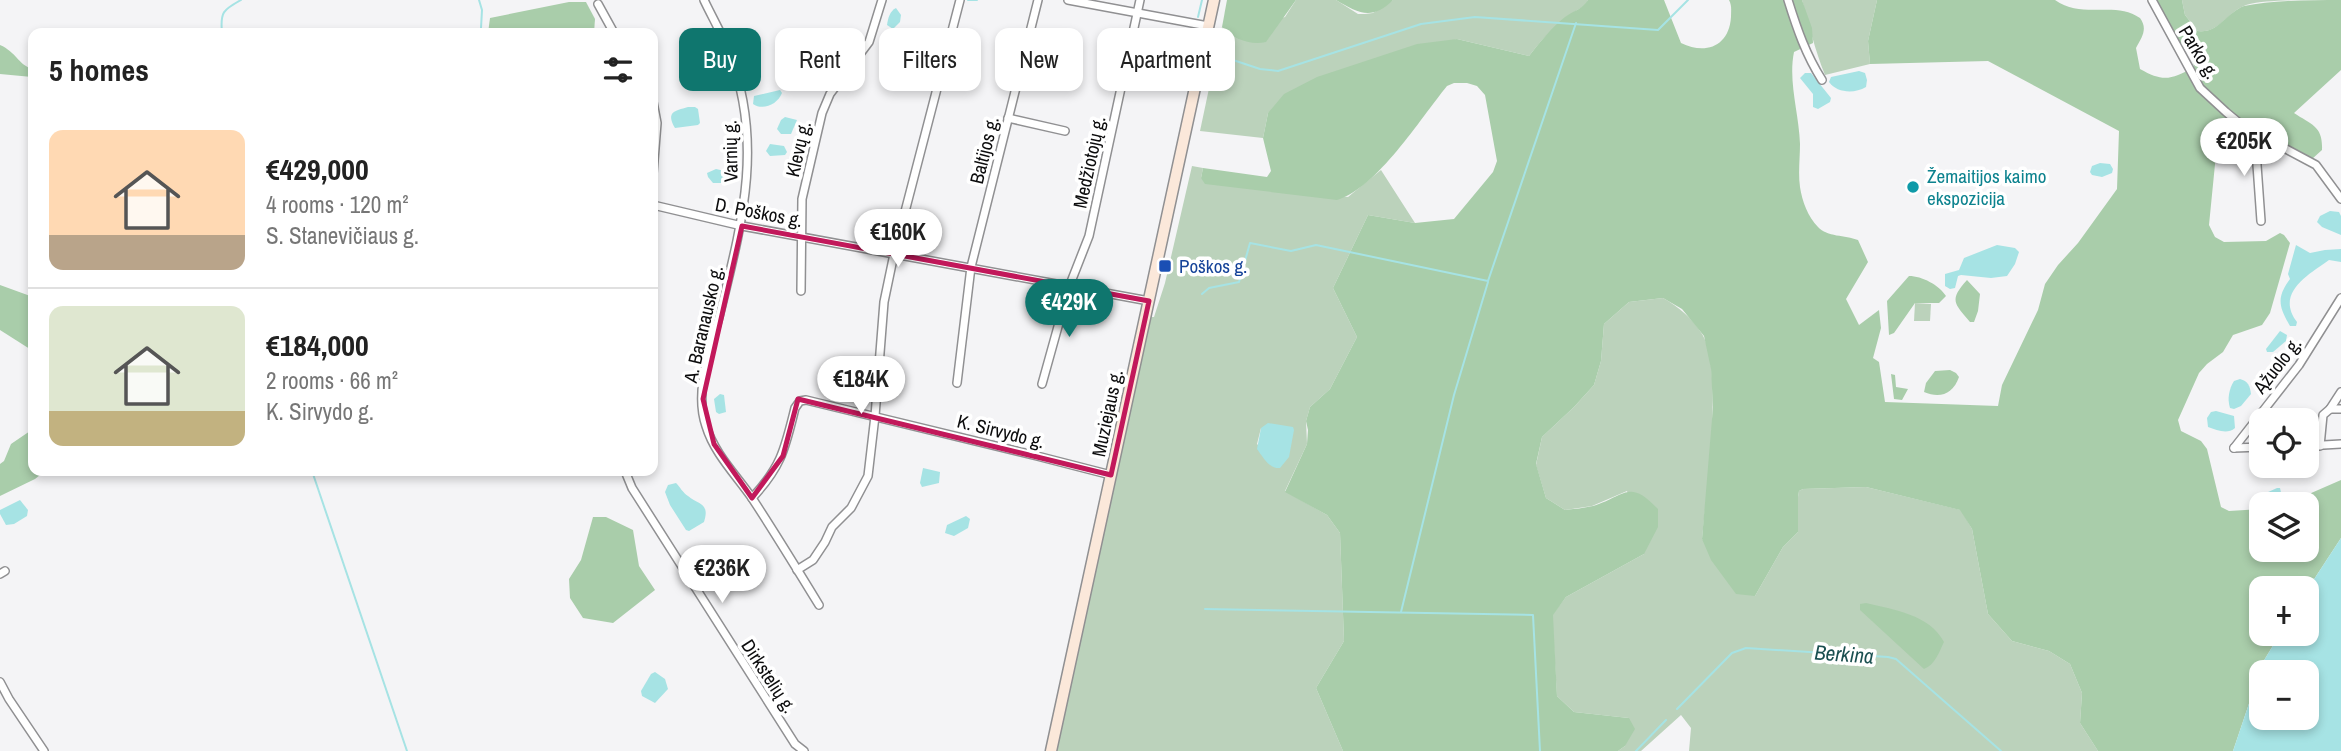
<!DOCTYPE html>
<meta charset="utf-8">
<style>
:root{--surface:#fff;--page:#f6f6f6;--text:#222;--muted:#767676;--line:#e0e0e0;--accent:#0f766e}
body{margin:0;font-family:"Archivo Narrow",sans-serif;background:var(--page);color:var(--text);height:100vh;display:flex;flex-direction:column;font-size:26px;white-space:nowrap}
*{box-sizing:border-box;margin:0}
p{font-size:23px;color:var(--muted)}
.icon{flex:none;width:38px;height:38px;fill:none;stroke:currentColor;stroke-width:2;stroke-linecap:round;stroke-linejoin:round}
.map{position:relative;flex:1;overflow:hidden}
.details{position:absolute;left:28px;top:28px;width:630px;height:448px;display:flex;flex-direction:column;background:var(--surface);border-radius:14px;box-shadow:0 4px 10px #0003}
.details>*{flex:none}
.hud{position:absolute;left:679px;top:28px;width:665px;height:63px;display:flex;gap:14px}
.fabs{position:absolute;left:2249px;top:408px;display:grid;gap:14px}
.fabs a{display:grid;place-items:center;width:70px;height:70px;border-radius:14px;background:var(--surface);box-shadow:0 4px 10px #0003;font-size:35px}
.price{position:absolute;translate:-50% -60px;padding:0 16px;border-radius:24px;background:#fff;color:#222;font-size:23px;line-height:46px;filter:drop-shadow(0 2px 4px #0008)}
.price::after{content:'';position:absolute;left:50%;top:42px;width:21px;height:16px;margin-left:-10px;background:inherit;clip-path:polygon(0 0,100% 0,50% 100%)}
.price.active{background:var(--accent);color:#fff}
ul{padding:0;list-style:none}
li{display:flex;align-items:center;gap:21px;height:175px;padding:0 21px}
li+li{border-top:2px solid var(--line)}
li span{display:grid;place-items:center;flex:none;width:196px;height:140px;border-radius:14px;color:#555}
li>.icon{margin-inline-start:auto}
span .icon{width:84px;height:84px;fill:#fffc;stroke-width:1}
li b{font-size:30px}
h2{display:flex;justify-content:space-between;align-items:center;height:84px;padding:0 21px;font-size:30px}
.tag{padding:0 24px;border-radius:14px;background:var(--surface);box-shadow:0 4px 10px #0003;font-size:24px;line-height:63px}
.tag.active{background:var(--accent);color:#fff}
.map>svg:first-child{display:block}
.green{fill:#bbd2bb;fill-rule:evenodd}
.forest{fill:#a9cdaa}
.water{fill:#a6e3e4;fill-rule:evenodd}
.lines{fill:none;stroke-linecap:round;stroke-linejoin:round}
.stream{stroke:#a6e3e4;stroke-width:2}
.street-casing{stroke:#909092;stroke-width:10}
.secondary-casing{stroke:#909092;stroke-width:13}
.street{stroke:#fff;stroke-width:7}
.secondary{stroke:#fbe8da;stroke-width:10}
.marked{fill:none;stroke:#c2185b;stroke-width:5;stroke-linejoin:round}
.culture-dot{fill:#0f9aa8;stroke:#fff;stroke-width:2.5}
.transit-dot{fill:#1a4fb4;stroke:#fff;stroke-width:2.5}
.labels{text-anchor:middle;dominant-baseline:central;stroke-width:7;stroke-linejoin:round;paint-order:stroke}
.street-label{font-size:19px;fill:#0c0c0d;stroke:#fff}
.culture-label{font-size:19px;fill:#0d838f;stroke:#fff;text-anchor:start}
.transit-label{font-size:19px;fill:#164399;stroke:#fff;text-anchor:start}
.water-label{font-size:21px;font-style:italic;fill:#1a4f50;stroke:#fff}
</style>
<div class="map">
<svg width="2341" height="751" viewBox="0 0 2341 751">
<rect width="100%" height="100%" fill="#f4f4f6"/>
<!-- green -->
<g class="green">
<path d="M 1296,0 L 1336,0 L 1358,14 L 1365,14 L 1373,13 L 1393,0 L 1588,0 L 1586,5 C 1562,18 1546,34 1529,56 L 1457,39 L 1268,113 L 1263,138 L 1200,131 L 1222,27 L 1228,34 L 1285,17 Z"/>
<path d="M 1802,0 L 1877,0 L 1868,41 L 1870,64 L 1825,75 C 1815,50 1809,25 1802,0 Z"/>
<path d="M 2182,0 L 2291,0 C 2276,1 2260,1 2246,5 C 2227,12 2219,34 2198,31 L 2185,15 Z"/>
<path d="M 1192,166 L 1203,168 L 1201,178 L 1348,197 L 1381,170 L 1415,223 L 1368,215 L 1333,288 L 1357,337 L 1330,389 L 1310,407 L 1306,421 L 1307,444 L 1285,491 L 1327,515 L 1340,533 L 1344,641 L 1316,688 L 1343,751 L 1055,751 L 1149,317 L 1154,317 L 1165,283 ZM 1261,428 L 1280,468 L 1257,444 Z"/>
<path d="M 1663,298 C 1679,307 1692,318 1702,334 C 1724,370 1706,494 1702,539 L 1755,596 L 1783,547 L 1798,532 L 1798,497 L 1799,491 L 1803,489 L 1866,487 L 1961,510 L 1972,529 L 1988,614 L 2012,641 L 2049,651 L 2070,664 L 2082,693 L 2080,723 L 2098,751 L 1689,751 L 1691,728 L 1681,715 L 1641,751 L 1618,751 L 1625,746 L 1629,718 L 1574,712 L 1557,696 L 1552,615 L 1566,597 L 1644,554 L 1627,491 L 1592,506 L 1565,510 L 1546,498 L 1536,465 L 1542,437 L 1574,407 L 1594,385 L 1601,361 L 1604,324 L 1629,302 Z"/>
<polygon points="1915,303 1931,304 1930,321 1914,321"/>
</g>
<!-- forest -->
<g class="forest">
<path d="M 1227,0 L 1296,0 L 1266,42 C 1250,46 1232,38 1222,27 Z"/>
<path d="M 1336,0 L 1393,0 C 1372,21 1358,13 1336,0 Z"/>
<path d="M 1588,0 L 1664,0 L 1681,43 C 1705,55 1729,47 1731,17 C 1731,10 1732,6 1729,0 L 1802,0 L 1812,28 L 1813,43 L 1794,52 C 1788,82 1799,113 1800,144 C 1800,158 1798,173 1800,187 C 1802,201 1808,217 1818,227 C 1827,237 1845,235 1858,240 L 1868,262 L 1846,299 L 1859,325 L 1879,310 L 1881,328 L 1873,358 L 1879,362 L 1885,402 L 1998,406 L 2002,385 L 2038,310 L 2045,284 L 2058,265 L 2078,243 L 2117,189 L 2119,131 L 1988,61 L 1870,64 L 1868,41 L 1877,0 L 2055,0 C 2084,20 2115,0 2140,18 C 2148,29 2142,37 2136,48 L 2140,69 C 2163,82 2171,80 2194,67 C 2190,41 2183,51 2174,35 C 2167,24 2161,12 2155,0 L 2182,0 L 2185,15 L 2198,31 C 2218,34 2226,13 2244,6 C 2272,0 2310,0 2341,0 L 2341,70 L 2294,113 C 2312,125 2323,126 2322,150 L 2312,159 L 2269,136 L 2229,130 L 2223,132 L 2217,144 L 2209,225 L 2215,237 L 2224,242 L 2266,241 L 2280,233 L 2284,235 L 2290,243 L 2270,313 L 2262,325 L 2233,335 L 2223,352 L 2207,364 L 2199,373 L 2178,420 L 2181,431 L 2201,441 L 2207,449 L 2221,507 L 2229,511 L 2261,509 L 2261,550 L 2306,550 L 2306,504 L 2286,504 L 2341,480 L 2341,538 L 2307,590 L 2306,588 L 2261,588 L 2261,634 L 2280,634 L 2263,662 L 2233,751 L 2098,751 L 2080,723 L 2082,693 L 2070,664 L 2049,651 L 2012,641 L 1988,614 L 1972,529 L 1960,510 L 1866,487 L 1803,489 L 1799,491 L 1798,497 L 1798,532 L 1783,547 L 1755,596 L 1736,594 L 1711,560 L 1702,539 L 1713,407 L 1711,369 L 1704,336 L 1682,309 L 1663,298 L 1629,302 L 1604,324 L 1601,361 L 1594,385 L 1574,407 L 1542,437 L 1536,464 L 1546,498 L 1565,510 C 1574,509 1584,508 1593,506 C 1625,496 1629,478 1658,509 L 1658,527 L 1644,554 L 1566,597 L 1553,615 L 1557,696 L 1574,712 L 1629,718 L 1635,729 L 1625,746 L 1618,751 L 1343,751 L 1316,688 L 1344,641 L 1340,533 L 1327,515 L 1285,492 L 1307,444 L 1308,430 L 1306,421 L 1310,407 L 1330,389 L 1357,337 L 1333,288 L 1368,215 L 1415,223 L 1454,219 L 1493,172 L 1497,161 L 1485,95 L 1477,86 L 1467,83 L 1454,83 L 1447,86 C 1420,119 1377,188 1337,200 L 1205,184 L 1201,178 L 1203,168 L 1267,177 L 1271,171 L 1263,138 L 1268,113 L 1284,94 L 1317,77 L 1417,44 L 1457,39 L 1529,56 C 1540,42 1551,28 1565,17 C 1573,11 1583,9 1588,0 Z"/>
<polygon points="569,2 586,2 595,19 594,33 488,33 490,18"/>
<path d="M 0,45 C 16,52 18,64 32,69 L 32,77 L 0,74 Z"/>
<path d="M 1909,276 C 1922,276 1939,285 1946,296 L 1939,303 L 1915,303 L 1894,333 L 1889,335 L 1887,301 Z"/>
<path d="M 1967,280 L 1980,294 L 1978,311 L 1974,322 L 1970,322 C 1954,303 1949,300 1967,280 Z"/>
<polygon points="0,285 33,297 33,351 0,330"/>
<path d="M 1950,370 L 1956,373 L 1959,377 C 1953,394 1940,399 1924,392 L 1926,383 L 1935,371 Z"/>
<polygon points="1891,374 1895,375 1896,387 1908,389 1902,400 1894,399"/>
<polygon points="33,429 33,471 45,471 35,479 0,496 0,464 4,461 11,444"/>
<polygon points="593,517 606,517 633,530 639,566 655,590 613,623 583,618 570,598 569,579 581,560"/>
<path d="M 1866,603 C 1894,610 1929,614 1944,642 C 1939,652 1935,665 1924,669 L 1860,610 L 1860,604 Z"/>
</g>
<!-- water -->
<g class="water">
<path d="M 896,8 L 901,15 L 900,22 L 893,29 L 887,25 C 888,18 890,11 896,8 Z"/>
<path d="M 836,57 L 844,58 C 839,71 827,90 812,84 L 813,81 Z"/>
<path d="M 1859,71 L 1865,73 L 1867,80 L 1866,87 C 1854,94 1837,93 1829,82 L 1831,77 Z"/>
<polygon points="1805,73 1811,73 1831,98 1830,102 1818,109 1813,107 1813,94 1800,78"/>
<path d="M 780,90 L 782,93 C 778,104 763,111 753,104 L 754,96 Z"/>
<path d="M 688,107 L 695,107 L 698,109 L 700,123 L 698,125 L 675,128 C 666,112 674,111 688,107 Z"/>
<polygon points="785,117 797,120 791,134 781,134 777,129 781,120"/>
<polygon points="770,144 784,146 787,152 785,155 770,156 766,151"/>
<polygon points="2100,163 2110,164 2113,169 2112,173 2102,177 2092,175 2090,172 2092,166"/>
<polygon points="716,169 729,172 730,178 727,183 713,183 708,177 707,173"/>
<polygon points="2330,211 2339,212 2341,216 2341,235 2322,227 2317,222 2320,216"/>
<polygon points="1997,245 2015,248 2019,252 2015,264 2007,276 1991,278 1961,275 1958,276 1955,288 1950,289 1945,286 1945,274 1959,270 1964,258"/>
<path d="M 2296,245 L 2310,253 L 2325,250 L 2341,249 L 2341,262 L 2329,260 C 2308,275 2275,293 2297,322 L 2296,326 L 2290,326 C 2279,307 2276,298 2290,279 L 2288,274 Z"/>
<polygon points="2280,331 2287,335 2286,341 2273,352 2267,352 2266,349"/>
<path d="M 2240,379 C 2248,381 2250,386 2251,394 L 2241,406 L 2234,409 L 2230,408 C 2227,399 2229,389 2234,381 Z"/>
<polygon points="720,394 724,395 726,412 719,414 716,412 714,399"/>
<path d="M 2216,411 L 2234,416 L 2235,428 C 2227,435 2217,430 2208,427 L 2207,418 L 2211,412 Z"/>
<path d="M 1268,423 L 1293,427 L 1294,430 L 1289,457 L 1280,468 C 1269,469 1263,457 1257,449 L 1261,428 Z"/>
<polygon points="923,468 940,472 939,483 922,487 920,483"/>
<path d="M 676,483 C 680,487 683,493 688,496 C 699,505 710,503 704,522 L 689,531 L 686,530 L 670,505 L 665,492 L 668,485 Z"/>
<polygon points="2277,488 2280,488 2282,497 2269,503 2265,501 2266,493"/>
<polygon points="20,500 28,510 27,516 14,524 6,525 0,514 0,510"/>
<polygon points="966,516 970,519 968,528 954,536 945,533 947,525"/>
<path d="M 2341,538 L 2341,751 L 2233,751 L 2263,662 L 2280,634 L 2306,634 L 2307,590 ZM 2261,672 L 2306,672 L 2306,718 L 2261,718 Z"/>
<polygon points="655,672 665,679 668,689 655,703 642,696 641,691 651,674"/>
</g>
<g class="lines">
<!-- stream -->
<g class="stream">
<polyline points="479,0 482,10 481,28"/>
<polyline points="968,0 977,0"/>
<polyline points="1198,17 1202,0"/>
<path d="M 222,33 C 220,12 223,10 241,0"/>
<polyline points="1221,56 1260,69 1278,71 1421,24 1475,17 1658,30 1688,0"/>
<polyline points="1202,294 1209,288 1239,282 1250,243 1291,251 1316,245 1488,281 1576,23"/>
<polyline points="312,471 407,751"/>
<polyline points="1205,609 1533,615 1540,751"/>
<polyline points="1401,612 1454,395 1488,282"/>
<polyline points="1677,709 1732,653 1746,648 1888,657 1896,659 2001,751"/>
<polyline points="1636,751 1666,720"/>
</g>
<defs>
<g id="street">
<path d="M 704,0 C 712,17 722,34 729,52 C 765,144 741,227 719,317 C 710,350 694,392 706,426 C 714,453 736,475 752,498 C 775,533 797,569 819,605"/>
<polyline points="1068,0 1208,26"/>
<path d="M 1788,0 C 1797,29 1806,55 1822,80"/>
<polyline points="2152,0 2200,88 2226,112 2261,141 2286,149 2316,165 2341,199"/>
<polyline points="598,4 614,33"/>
<polyline points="653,102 657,123 653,173"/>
<polyline points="1008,118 1065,131"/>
<polyline points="2261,141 2256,151 2261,221"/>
<polyline points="653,205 742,226 1149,301"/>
<polyline points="801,291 802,199 822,113 830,94 869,42 882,0"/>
<polyline points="957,383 971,267 1038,0"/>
<polyline points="1042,384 1069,287 1089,236 1140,0"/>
<polyline points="2330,409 2341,409"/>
<polyline points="2306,446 2341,444"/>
<polyline points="2320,446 2323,415 2330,409 2341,392"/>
<polyline points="2234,448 2299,365 2341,298"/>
<polyline points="2234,448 2261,447"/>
<polyline points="625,471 632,488 795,744 804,751"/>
<path d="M 752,498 C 782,466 785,448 795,408 L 800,401 L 806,400 L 1037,456 L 1111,475"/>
<polyline points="797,570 813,560 825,542 832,527 851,508 868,476 875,416 884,302 894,254 960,0"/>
<polyline points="0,574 5,571"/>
<polyline points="0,682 9,699 44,751"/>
</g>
<polyline id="secondary" points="1051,751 1214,0"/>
</defs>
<!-- street casing -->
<use href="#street" class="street-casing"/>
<!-- secondary casing -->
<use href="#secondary" class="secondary-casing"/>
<!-- street -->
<use href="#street" class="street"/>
<!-- secondary -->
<use href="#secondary" class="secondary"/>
</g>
<!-- marked area -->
<path class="marked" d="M 742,226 L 1149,301 L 1111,475 L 798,399 L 783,456 L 752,498 L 714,444 L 703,399 Z"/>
<!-- markers -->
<circle class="culture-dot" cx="1913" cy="187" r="7"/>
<rect class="transit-dot" x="1158" y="259" width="14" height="14" rx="3.5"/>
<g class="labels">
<!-- street labels -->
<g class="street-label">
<text transform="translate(2199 52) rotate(59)">Parko g.</text>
<text transform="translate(798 149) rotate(-77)">Klevų g.</text>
<text transform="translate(984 150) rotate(-76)">Baltijos g.</text>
<text transform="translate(730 151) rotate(-91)">Varnių g.</text>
<text transform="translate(1089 162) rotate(-78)">Medžiotojų g.</text>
<text transform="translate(759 212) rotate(11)">D. Poškos g.</text>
<text transform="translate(703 324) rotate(-77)">A. Baranausko g.</text>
<text transform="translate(2277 365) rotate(-52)">Ąžuolo g.</text>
<text transform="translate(1107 413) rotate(-78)">Muziejaus g.</text>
<text transform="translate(1001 431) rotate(14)">K. Sirvydo g.</text>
<text transform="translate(769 676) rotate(57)">Dirkstelių g.</text>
</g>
<!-- culture labels -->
<g class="culture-label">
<text x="1927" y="176">Žemaitijos kaimo<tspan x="1927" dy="22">ekspozicija</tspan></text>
</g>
<!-- transit labels -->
<g class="transit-label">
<text x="1179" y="266">Poškos g.</text>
</g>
<!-- water labels -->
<g class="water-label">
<text transform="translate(1844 654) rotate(4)">Berkina</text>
</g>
</g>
</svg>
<div class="fabs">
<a><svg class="icon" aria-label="locate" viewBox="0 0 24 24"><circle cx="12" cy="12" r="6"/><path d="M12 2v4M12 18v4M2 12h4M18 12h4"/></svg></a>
<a><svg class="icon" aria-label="layers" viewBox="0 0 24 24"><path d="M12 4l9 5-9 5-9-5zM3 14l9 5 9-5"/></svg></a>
<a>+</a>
<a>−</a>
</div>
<b class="price" style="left:2244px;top:178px">€205K</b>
<b class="price" style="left:898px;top:269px">€160K</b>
<b class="price active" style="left:1069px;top:339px">€429K</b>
<b class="price" style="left:861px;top:416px">€184K</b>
<b class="price" style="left:722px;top:605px">€236K</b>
<div class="hud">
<a class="tag active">Buy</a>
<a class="tag">Rent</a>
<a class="tag">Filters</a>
<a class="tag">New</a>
<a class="tag">Apartment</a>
</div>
<section class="details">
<h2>5 homes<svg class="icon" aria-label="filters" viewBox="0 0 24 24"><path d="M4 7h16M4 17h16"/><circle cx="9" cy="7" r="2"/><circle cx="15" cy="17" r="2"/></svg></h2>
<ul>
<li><span style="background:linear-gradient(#ffd9b3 75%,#b9a48a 0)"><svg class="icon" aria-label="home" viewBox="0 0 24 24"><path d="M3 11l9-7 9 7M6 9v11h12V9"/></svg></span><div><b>€429,000</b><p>4 rooms · 120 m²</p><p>S. Stanevičiaus g.</p></div></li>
<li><span style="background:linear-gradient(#dfe7d0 75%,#c2b280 0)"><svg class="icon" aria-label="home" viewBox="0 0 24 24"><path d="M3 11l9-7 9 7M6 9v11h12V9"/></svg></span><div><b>€184,000</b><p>2 rooms · 66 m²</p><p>K. Sirvydo g.</p></div></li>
</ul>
</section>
</div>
